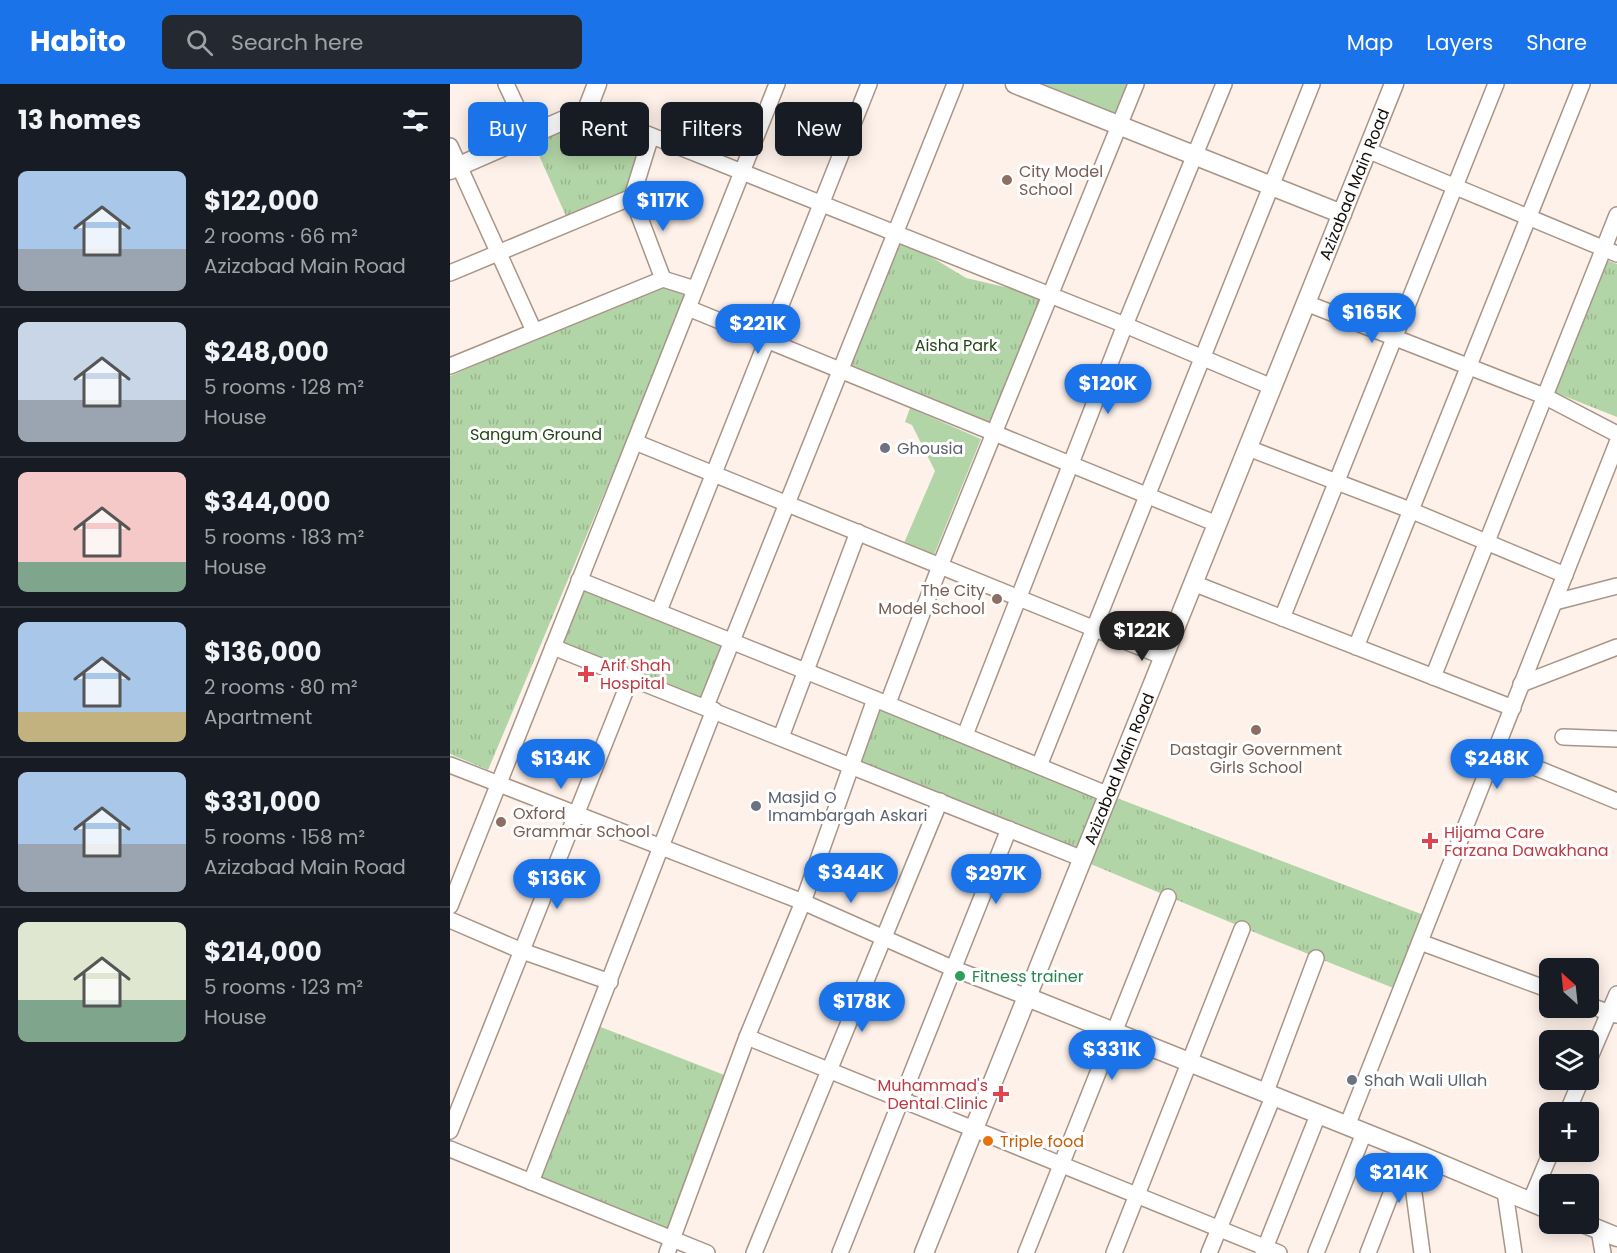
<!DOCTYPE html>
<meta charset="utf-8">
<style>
:root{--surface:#171b24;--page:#242831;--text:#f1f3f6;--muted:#9ea1a6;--line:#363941;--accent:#1a73e8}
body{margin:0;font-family:Poppins,sans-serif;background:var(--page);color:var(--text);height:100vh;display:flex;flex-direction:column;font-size:22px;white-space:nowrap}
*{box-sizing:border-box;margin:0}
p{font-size:20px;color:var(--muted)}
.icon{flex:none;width:33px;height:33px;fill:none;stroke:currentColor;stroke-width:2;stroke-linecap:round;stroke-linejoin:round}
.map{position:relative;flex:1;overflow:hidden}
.details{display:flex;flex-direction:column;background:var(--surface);width:450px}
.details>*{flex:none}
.guide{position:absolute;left:18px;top:18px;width:570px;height:54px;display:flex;gap:12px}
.needle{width:39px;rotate:333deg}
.fabs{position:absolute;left:1089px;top:874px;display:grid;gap:12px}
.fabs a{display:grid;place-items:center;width:60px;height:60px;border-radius:9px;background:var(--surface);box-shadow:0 3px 15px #0003;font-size:30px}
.price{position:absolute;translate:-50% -51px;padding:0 14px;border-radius:21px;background:var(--accent);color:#fff;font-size:20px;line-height:39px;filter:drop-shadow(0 2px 3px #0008)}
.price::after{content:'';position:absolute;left:50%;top:36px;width:18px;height:14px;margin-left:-9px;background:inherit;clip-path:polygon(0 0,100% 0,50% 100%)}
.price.current{background:#222;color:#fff}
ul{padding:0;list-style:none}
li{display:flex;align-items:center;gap:18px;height:150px;padding:0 18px}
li+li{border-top:2px solid var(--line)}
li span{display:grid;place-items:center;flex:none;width:168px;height:120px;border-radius:9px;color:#555}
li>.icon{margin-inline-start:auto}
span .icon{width:72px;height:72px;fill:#fffc;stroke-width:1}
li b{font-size:26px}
h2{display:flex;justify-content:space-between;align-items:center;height:72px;padding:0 18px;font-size:26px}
.tag{padding:0 21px;border-radius:9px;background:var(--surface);box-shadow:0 3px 15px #0003;font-size:21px;line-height:54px}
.tag.current{background:var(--accent);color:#fff}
header{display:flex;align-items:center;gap:36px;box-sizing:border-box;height:84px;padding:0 30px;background:var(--accent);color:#fff}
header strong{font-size:28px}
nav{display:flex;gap:33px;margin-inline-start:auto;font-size:21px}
.search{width:420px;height:54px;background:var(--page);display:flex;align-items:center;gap:15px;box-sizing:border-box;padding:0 21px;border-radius:9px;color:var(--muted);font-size:22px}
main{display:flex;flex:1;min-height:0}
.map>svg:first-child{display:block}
.grass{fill:#b2d5a7}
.park{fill:url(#park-tufts)}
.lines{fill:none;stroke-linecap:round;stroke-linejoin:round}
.minor-casing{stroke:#a89588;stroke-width:18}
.tertiary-casing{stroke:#a89588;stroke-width:21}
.minor{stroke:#fff;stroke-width:15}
.tertiary{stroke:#fff;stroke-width:18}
.education-dot{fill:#8d6e63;stroke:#fff;stroke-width:2}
.worship-dot{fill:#6b7280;stroke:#fff;stroke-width:2}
.health-dot{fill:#e0444e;stroke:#fff;stroke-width:2}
.leisure-dot{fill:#2e9e5b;stroke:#fff;stroke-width:2}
.food-dot{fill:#e8710a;stroke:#fff;stroke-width:2}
.labels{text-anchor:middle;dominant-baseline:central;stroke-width:6;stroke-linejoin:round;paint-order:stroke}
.education-label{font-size:16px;fill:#785e54;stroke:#fff;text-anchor:start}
.street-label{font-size:16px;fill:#140e09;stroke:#fff}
.park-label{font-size:16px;fill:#214515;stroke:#fff}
.worship-label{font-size:16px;fill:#5b616d;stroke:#fff;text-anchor:start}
.health-label{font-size:16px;fill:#be3a42;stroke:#fff;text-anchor:start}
.leisure-label{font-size:16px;fill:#27864d;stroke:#fff;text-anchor:start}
.food-label{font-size:16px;fill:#c56008;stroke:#fff;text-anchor:start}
</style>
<header>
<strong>Habito</strong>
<div class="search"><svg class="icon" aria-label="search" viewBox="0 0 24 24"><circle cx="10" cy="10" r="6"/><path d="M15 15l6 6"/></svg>Search here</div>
<nav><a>Map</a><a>Layers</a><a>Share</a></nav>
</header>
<main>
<section class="details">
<h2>13 homes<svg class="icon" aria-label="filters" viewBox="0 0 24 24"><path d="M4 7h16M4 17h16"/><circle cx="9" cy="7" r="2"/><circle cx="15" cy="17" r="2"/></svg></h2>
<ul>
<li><span style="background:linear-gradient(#a9c7e8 65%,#9aa5b1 0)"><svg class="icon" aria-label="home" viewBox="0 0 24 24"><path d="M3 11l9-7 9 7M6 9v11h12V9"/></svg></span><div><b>$122,000</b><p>2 rooms · 66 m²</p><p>Azizabad Main Road</p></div></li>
<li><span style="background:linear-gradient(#c9d6e8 65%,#9aa5b1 0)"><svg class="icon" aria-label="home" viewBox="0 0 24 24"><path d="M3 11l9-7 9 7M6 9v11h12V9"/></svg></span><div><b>$248,000</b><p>5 rooms · 128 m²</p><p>House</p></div></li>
<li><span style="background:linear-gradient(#f6c9c9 75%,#7fa58c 0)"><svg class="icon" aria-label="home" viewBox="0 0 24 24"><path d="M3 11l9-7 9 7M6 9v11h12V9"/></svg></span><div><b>$344,000</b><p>5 rooms · 183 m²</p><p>House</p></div></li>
<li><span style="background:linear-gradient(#a9c7e8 75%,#c2b280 0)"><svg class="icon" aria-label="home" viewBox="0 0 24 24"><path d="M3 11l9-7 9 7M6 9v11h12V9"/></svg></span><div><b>$136,000</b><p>2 rooms · 80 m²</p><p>Apartment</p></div></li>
<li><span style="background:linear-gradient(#a9c7e8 60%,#9aa5b1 0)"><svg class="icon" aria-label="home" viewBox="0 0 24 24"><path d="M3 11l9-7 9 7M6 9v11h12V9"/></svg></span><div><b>$331,000</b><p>5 rooms · 158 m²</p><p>Azizabad Main Road</p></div></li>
<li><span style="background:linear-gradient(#dfe7d0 65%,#7fa58c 0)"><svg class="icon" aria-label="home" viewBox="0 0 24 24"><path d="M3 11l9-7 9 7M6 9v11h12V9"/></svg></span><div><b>$214,000</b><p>5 rooms · 123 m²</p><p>House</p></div></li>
</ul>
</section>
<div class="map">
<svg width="1167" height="1169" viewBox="0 0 1167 1169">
<defs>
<pattern id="park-tufts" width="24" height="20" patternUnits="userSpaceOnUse" patternTransform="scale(1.5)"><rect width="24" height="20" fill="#b2d5a7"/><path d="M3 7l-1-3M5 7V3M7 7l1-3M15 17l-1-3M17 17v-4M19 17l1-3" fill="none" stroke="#98b68e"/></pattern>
</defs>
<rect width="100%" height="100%" fill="#fef1e9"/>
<!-- grass -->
<g class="grass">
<polygon points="565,0 686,0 669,41"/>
<polygon points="460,324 531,355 484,471 454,459 485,387 462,341 455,338"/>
</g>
<!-- park -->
<g class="park">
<polygon points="137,26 201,52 182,113 119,139 80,51"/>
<polygon points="445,151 516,194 598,213 543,349 390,287"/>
<polygon points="1156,176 1167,180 1167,333 1104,308"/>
<polygon points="213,201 238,210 38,686 0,670 0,292"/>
<polygon points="129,496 282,557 256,622 103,563"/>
<path d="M 425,615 L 659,711 L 979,833 L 951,907 C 766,835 585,755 401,680 Z"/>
<polygon points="143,940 282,994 222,1155 81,1098"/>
</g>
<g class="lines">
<defs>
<g id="minor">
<polyline points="56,0 80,51"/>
<polyline points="137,26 675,241 822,303"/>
<polyline points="0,62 84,247"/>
<polyline points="917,66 1167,170"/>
<polyline points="182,113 213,195"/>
<polyline points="0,189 182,113 201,52"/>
<polyline points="856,219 1094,312 1167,350"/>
<polyline points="238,224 767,440"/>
<polyline points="0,282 213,195 245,205"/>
<polyline points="185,358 714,573"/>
<polyline points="798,364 960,426 1115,491"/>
<polyline points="129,496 425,615"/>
<polyline points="743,499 1063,624"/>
<polyline points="1105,518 1167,502"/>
<polyline points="209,527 419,0"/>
<polyline points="832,534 1046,0"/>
<polyline points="103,563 633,775"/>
<polyline points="906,563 1132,0"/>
<polyline points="983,593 1167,131"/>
<polyline points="1071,600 1167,563"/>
<polyline points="438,619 490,482 686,0"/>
<polyline points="256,622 505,0"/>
<polyline points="515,651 675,241 774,0"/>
<polyline points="331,653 408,448"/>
<polyline points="1113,653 1167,655"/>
<polyline points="1045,667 1167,717"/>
<polyline points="0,681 353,818 502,884 577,913"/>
<polyline points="589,682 862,0"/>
<polyline points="0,822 327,0"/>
<polyline points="0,836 72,867 160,898"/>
<polyline points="970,858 1100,906"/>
<polyline points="1138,921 1166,931"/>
<polyline points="297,953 829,1169"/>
<polyline points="1138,978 1167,910"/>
<polyline points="815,1010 866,874"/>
<polyline points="1117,1029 1131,996"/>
<polyline points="897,1042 1167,359"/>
<polyline points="0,1047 181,593"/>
<polyline points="0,1065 257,1169"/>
<polyline points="959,1072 972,1169"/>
<polyline points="81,1098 264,626"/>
<polyline points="1055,1108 1064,1169"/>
<polyline points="1080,1118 1101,1068"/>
<polyline points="1149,1146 1153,1169"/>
<polyline points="217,1169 297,953 353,818 425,615 659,711"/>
<polyline points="304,1169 490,717"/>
<polyline points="390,1169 559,745"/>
<polyline points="576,1169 718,813"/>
<polyline points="664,1169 792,845"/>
<polyline points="759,1169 823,1013"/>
<polyline points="813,1169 868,1031"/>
<polyline points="866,1169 914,1049"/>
<polyline points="918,1169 958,1066"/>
</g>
<g id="tertiary">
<polyline points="565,0 892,130"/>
<polyline points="0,86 137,26 147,0"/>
<polyline points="577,913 958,1066 1100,1126"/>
<polyline points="1135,1140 1167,1153"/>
<path id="s1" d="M 474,1169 L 944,0"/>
</g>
</defs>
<!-- minor casing -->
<use href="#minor" class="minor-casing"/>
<!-- tertiary casing -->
<use href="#tertiary" class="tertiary-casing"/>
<!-- minor -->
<use href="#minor" class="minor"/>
<!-- tertiary -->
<use href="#tertiary" class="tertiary"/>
</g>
<!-- markers -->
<g class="education-dot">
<circle cx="557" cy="96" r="6"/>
<circle cx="547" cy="515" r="6"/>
<circle cx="806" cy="646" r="6"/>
<circle cx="51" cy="738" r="6"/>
</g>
<g class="worship-dot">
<circle cx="435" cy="364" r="6"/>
<circle cx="306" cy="722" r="6"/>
<circle cx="902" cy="996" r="6"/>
</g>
<g class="health-dot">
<path d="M133 581h6v6h6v6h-6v6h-6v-6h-6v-6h6z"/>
<path d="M977 748h6v6h6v6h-6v6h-6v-6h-6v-6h6z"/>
<path d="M548 1001h6v6h6v6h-6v6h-6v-6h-6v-6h6z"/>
</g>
<circle class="leisure-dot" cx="510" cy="892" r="6"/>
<circle class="food-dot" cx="538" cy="1057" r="6"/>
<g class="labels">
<!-- education labels -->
<g class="education-label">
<text x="569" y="87">City Model<tspan x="569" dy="18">School</tspan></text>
<text x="535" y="506" text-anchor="end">The City<tspan x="535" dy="18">Model School</tspan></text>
<text x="806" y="665" text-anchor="middle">Dastagir Government<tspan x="806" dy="18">Girls School</tspan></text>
<text x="63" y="729">Oxford<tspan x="63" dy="18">Grammar School</tspan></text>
</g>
<!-- street labels -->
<g class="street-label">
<text stroke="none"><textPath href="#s1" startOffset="1152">Azizabad Main Road</textPath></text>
<text stroke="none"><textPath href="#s1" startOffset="522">Azizabad Main Road</textPath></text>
</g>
<!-- park labels -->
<g class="park-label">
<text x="506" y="261">Aisha Park</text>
<text x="86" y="350">Sangum Ground</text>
</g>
<!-- worship labels -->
<g class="worship-label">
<text x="447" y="364">Ghousia</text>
<text x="318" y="713">Masjid O<tspan x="318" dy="18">Imambargah Askari</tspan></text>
<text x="914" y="996">Shah Wali Ullah</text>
</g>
<!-- health labels -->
<g class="health-label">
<text x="150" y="581">Arif Shah<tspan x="150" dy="18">Hospital</tspan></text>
<text x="994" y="748">Hijama Care<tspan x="994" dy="18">Farzana Dawakhana</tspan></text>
<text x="538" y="1001" text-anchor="end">Muhammad's<tspan x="538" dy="18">Dental Clinic</tspan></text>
</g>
<!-- leisure labels -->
<g class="leisure-label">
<text x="522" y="892">Fitness trainer</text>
</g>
<!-- food labels -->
<g class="food-label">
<text x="550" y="1057">Triple food</text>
</g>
</g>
</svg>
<div class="fabs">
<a><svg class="needle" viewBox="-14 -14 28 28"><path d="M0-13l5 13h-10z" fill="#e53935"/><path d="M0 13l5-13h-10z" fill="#9ea1a6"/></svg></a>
<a><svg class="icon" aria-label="layers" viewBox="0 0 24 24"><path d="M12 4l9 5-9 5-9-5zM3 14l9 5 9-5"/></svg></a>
<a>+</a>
<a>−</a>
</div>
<b class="price" style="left:213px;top:148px">$117K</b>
<b class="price" style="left:922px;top:260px">$165K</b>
<b class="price" style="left:308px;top:271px">$221K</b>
<b class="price" style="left:658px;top:331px">$120K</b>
<b class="price current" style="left:692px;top:578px">$122K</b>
<b class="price" style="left:111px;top:706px">$134K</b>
<b class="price" style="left:1047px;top:706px">$248K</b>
<b class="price" style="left:401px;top:820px">$344K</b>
<b class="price" style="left:546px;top:821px">$297K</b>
<b class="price" style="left:107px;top:826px">$136K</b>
<b class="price" style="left:412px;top:949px">$178K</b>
<b class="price" style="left:662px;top:997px">$331K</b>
<b class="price" style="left:949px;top:1120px">$214K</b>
<div class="guide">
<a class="tag current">Buy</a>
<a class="tag">Rent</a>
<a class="tag">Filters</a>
<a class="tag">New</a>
</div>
</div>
</main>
